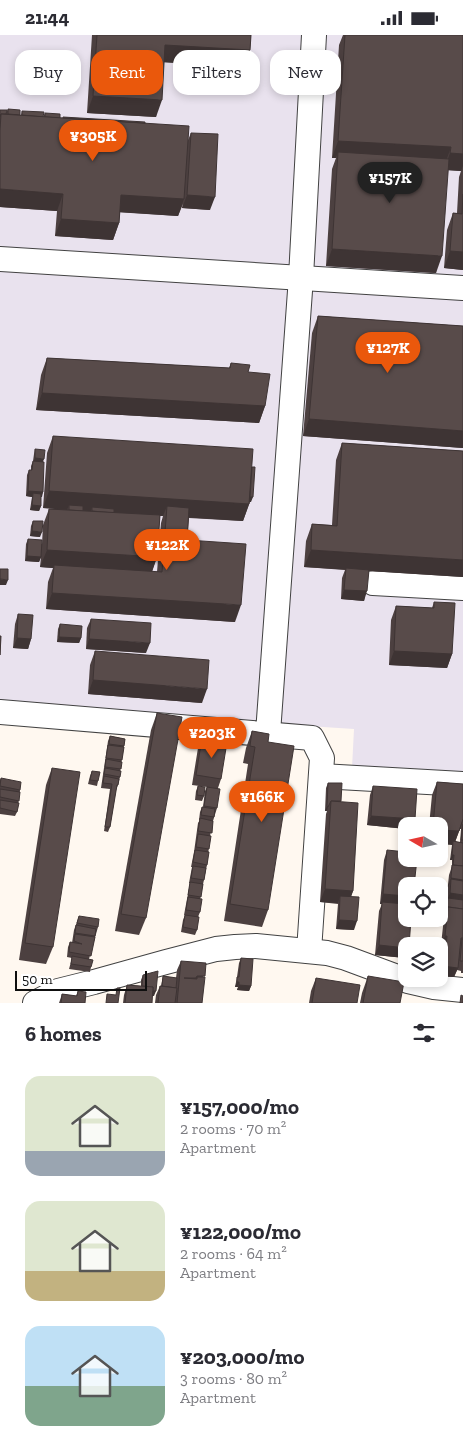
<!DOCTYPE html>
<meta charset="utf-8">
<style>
:root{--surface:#fff;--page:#f7f7f7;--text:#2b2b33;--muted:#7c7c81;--accent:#ea580c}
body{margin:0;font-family:"Zilla Slab",serif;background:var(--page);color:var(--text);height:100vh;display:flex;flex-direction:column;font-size:19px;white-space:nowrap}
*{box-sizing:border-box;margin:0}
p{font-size:16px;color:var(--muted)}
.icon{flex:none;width:28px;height:28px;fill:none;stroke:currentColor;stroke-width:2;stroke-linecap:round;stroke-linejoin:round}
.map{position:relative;height:968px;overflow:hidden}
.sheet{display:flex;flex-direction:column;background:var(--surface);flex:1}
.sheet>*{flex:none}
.guide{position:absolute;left:15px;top:15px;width:434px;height:45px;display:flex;gap:10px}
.needle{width:32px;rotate:279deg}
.tools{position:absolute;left:398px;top:782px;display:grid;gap:10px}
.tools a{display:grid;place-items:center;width:50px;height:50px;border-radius:10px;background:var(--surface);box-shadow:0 2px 8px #0003;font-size:25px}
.scale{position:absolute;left:15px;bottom:12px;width:132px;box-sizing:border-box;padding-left:5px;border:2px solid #0f0f0f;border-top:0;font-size:14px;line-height:18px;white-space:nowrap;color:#0f0f0f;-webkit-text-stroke:4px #fff;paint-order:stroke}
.price{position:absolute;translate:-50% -42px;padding:0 11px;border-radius:18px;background:var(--accent);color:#fff;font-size:16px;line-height:32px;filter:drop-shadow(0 1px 2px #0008)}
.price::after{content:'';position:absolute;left:50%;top:30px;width:15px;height:11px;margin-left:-8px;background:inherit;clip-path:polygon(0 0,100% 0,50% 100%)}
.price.selected{background:#222;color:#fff}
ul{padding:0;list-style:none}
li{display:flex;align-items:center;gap:15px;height:125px;padding:0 25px}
li span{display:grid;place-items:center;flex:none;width:140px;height:100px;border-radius:15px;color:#555}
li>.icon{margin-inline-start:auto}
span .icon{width:60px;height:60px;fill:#fffc;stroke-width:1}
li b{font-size:21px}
h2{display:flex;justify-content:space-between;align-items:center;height:60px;padding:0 25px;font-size:21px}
.pill{padding:0 18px;border-radius:15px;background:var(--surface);box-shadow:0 2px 8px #0003;font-size:18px;line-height:45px}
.pill.selected{background:var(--accent);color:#fff}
.status{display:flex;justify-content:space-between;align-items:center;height:35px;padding:0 25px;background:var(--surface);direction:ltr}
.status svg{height:14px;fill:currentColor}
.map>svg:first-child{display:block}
.industrial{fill:#e9e2ee}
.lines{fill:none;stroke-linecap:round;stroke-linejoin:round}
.minor-casing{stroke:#424242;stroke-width:26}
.minor{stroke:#fff;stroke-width:24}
.wall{fill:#4c4040;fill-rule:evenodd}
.shaded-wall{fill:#3e3434}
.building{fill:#584b4a;stroke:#3e3434}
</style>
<div class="status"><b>21:44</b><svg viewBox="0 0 49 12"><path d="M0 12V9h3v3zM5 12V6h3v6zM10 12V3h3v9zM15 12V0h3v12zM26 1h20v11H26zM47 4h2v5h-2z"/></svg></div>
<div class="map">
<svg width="463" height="968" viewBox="0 0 463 968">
<rect width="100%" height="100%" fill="#fff8f0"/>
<!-- industrial -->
<polygon class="industrial" points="0,0 463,0 463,740 352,733 354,694 0,671"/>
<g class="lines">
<defs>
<g id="minor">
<polyline points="0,224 463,253"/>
<polyline points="373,548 463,553"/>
<polyline points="0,677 312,703 322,723 309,916"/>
<polyline points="268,698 301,242 314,0"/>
<polyline points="321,741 463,749"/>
<polyline points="35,968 58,956 94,947 166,927 216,914 235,912 256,911 327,918 346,923 408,946 434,952 463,955"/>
</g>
</defs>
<!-- minor casing -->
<use href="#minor" class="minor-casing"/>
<!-- minor -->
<use href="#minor" class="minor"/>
</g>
<!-- wall -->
<g class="wall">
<polygon points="92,0 251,0 250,15 244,32 164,27 156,82 87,78"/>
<polygon points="343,0 463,0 463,235 444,233 447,195 453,178 457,178 459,142 461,136 448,135 436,238 326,231 332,134 336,123 332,123 339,10"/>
<polygon points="8,74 20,80 21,80 22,76 43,82 45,78 60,83 145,88 188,105 191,98 210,175 182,173 183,169 178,181 120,177 119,188 113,205 55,201 57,176 0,172 0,75 6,78"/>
<polygon points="318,281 463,291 463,413 303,401 312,298"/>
<polygon points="47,323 229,333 231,328 248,337 265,371 259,388 36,375 41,340"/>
<path d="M 53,401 L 252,432 L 251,467 L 250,467 L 243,486 L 189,483 L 187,505 L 235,587 L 46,574 L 48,547 L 53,533 L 40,532 L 41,522 L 39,527 L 25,526 L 26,509 L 28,504 L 42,509 L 43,490 L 49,474 L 62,474 L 43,473 L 47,418 ZM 160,481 L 163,481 L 161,488 L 157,537 L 152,537 L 157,522 Z"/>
<polygon points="342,408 463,416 463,542 369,536 364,566 341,564 342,543 345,535 304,532 306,506 312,489 332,490 336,425"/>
<polygon points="35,414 43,427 43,457 41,462 41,471 39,476 30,475 32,462 26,461 27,440 29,435 31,435 31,431 33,426 34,419"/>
<polygon points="33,486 40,502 30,501 31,491"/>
<polygon points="434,567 452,619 447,633 389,630 391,585 396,571 432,573"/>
<polygon points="18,579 31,604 28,614 13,613 15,589"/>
<polygon points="91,584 146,618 86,614 87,593"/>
<polygon points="60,589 81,603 79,608 57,607 58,594"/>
<polygon points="95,616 202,668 88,659 90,630"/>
<polygon points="157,678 146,883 139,900 115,896 151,695"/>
<polygon points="252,696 268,707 268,875 262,892 224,886 248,729 243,728 246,713"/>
<polygon points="110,701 125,704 120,736 120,742 118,750 116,755 110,792 108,797 104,796 110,754 101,753 108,706"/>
<polygon points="202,703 221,744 218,753 217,773 213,786 210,801 207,830 200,864 200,877 198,882 197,895 195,900 181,897 183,885 185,880 184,880 190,848 189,848 192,832 191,832 194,817 198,788 200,785 199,785 200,777 202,772 203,772 205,756 207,752 192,750 198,713"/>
<polygon points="52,733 53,912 46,929 19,925 46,750"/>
<polygon points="92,736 98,746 97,751 88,749 90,741"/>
<polygon points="0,744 20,755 17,777 15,781 0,779"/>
<path d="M 437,747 L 463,749 L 463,938 L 461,938 L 461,936 L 457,935 L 454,942 L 439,941 L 440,922 L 444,910 L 441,910 L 444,882 L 446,868 L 449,840 L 452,831 L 452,825 L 450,825 L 452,810 L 439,791 L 429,791 L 432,760 ZM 460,794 L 461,794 L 460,807 L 455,807 Z"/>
<polygon points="328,748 341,766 353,856 351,862 354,895 336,894 338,869 320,867 326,779 327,776 325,776 326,753"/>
<polygon points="198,751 204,761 202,766 195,765 196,756"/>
<polygon points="373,751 415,784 412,791 406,791 406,794 367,790 370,760"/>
<polygon points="387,815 406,851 405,923 375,920 379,876 382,869 380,869 384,825"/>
<polygon points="79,881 98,892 89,924 91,932 90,937 69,934 72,923 67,922 68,912 70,907 72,908 74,895"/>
<polygon points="241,923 251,951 249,956 237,955 238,952 235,952 237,942 239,928"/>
<polygon points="181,926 204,942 202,968 155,968 156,960 160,951 161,951 163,941 176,943 177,935"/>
<polygon points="143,940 154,961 152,961 152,968 123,968 124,960 127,950 141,951 141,945"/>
<polygon points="368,941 400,968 360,968 362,958"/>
<polygon points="316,943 357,968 309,968 311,956"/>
<polygon points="78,956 85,968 59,968 62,959 76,961"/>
</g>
<!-- shaded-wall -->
<g class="shaded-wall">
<polygon points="165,10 250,15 244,32 159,27"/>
<polygon points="93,61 162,65 156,82 87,78"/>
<polygon points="338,106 451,112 445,129 338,117 336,123 332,123"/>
<polygon points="450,118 463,119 463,131 461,136 444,135"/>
<polygon points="0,154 63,159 57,176 0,172"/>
<polygon points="121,160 184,164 178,181 115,177"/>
<polygon points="187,160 215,162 210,175 182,173"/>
<polygon points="61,184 119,188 113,205 55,201"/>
<polygon points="332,214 442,221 436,238 326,231"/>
<polygon points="450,216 463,217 463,235 444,233"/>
<polygon points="42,358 265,371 259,388 36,375"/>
<polygon points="309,384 463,396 463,413 303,401"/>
<polygon points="35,423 44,424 42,429 33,428"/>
<polygon points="28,456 43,457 42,462 33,462 33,458 32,462 26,461"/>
<polygon points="49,456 249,469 243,486 166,481 167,471 163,481 92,476 92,472 91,476 69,475 69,470 67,475 43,473"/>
<polygon points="247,462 253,462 251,467 245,466"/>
<polygon points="32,470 41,471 39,476 30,475"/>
<polygon points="32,496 42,497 40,502 30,501"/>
<polygon points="47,515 157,522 151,539 54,530 53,533 40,532"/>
<polygon points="311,515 463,525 463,542 304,532"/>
<polygon points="27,521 41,522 39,527 25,526"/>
<polygon points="0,544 8,545 6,550 0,550"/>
<polygon points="344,555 367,556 364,566 341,564"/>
<polygon points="52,558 241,570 235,587 46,574"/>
<polygon points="59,602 81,603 79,608 57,607"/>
<polygon points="17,603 31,604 28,614 13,613"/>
<polygon points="89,604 150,608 146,618 86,614"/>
<polygon points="394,616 452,619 447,633 389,630"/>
<polygon points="93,645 207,654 202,668 88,659"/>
<polygon points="327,771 328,772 327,776 325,776"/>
<polygon points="371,781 415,784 412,791 406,791 406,794 367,790"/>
<polygon points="439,795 459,796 454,810 453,806 452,810 439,809"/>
<polygon points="452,820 454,820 452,825 450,825"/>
<polygon points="451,843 463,845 463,855 451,844 448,853 447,853"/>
<polygon points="325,854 353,856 348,869 340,861 338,868 320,867"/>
<polygon points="450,858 463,860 463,870 448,863 446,868"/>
<polygon points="383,859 406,861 406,871 382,867 382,869 380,869"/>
<polygon points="339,885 357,886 354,895 336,894"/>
<polygon points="445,901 447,901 444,910 441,910"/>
<polygon points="379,910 406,913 406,920 405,923 375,920"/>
<polygon points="442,931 458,933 454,942 439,941"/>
<polygon points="237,947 239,947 238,952 235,952"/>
<polygon points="239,950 251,951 249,956 237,955"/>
<polygon points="142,955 156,956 154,961 140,960"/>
</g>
<!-- building -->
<g class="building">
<polygon points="97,0 251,0 250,15 165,10 162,65 93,61"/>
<polygon points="345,0 463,0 463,119 450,118 451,112 338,106"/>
<polygon points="8,74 20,75 20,80 8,79"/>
<polygon points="0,75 7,75 6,79 1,79 0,82"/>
<polygon points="22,76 44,77 43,82 22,80"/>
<polygon points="45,78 60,79 60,83 45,82"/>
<polygon points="1,79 189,91 184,164 121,160 119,188 61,184 63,159 0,154 0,95"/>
<polygon points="63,82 145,87 145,88 63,83"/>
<polygon points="191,98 218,99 215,162 187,160"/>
<polygon points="338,117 449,124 442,221 332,214"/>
<polygon points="463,159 463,217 450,216 453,178 462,179"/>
<polygon points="318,281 463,291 463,396 309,384"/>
<polygon points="47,323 230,333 231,328 250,330 248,337 270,339 265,371 42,358"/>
<polygon points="53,401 253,414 249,469 49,456"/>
<polygon points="342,408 463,416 463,525 311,515 312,489 337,491"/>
<polygon points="35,414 45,415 44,424 35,423"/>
<polygon points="33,426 44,427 43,457 28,456 29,435 32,435"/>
<polygon points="252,432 255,432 253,462 250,462"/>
<polygon points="33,458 41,459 41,471 32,470"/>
<polygon points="69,470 83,471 83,476 69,475"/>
<polygon points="167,471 189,473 187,505 246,509 241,570 52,558 54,530 162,537"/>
<polygon points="92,472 114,474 114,478 92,476"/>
<polygon points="49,474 160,480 157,522 47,515"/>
<polygon points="33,486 43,486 42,497 32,496"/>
<polygon points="28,504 42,505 41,522 27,521"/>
<polygon points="346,533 369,535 367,556 344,555"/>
<polygon points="0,534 8,534 8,545 0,544"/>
<polygon points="434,567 455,568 452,619 394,616 396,571 434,573"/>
<polygon points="18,579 33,580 31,604 17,603"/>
<polygon points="91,584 151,588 150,608 89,604"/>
<polygon points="60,589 82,591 81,603 59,602"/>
<polygon points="0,601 1,601 0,620"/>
<polygon points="95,616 209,625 207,654 93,645"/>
<polygon points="157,678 182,682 146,883 121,879"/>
<polygon points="252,696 269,699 268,707 294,711 268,875 230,869 255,712 250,711"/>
<polygon points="110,701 125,704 124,711 109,709"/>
<polygon points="202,703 227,707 221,744 196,740"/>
<polygon points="108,710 124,712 122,725 106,723"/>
<polygon points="106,724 122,727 121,734 105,732"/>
<polygon points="52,733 80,737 53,912 25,908"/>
<polygon points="105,733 121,736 120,742 104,739"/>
<polygon points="92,736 100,737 98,746 90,745"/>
<polygon points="104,741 119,744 118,750 117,750 110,792 105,792 112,749 103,748"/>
<polygon points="1,743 21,747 20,755 0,751"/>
<polygon points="437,747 463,749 463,784 459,796 439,795 439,791 433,791"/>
<polygon points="328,748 342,748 341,766 331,766 328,772 327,771"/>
<polygon points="198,751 205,752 204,761 197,760"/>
<polygon points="373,751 417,754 415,784 371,781"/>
<polygon points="207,752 220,754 217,773 204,771"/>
<polygon points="0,754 20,757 19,766 0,762"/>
<polygon points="0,765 19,768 17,777 0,773"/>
<polygon points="331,766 358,768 353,856 325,854"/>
<polygon points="202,772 215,774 214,782 201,780"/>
<polygon points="200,783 213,786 212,798 198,796"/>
<polygon points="463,789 463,805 461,805"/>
<polygon points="198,799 211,801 209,814 196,812"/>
<polygon points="453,806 463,808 463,831 453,830 454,820 452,820"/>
<polygon points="195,815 209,817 207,830 193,827"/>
<polygon points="387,815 406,817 406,824 417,824 414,851 406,851 406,861 383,859"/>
<polygon points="452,830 463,831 463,845 451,843"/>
<polygon points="193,831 206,833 204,845 191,843"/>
<polygon points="451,844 463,846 463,860 450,858"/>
<polygon points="190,847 203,849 201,862 188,860"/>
<polygon points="340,861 359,862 357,886 339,885"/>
<polygon points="188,862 202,864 200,877 186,875"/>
<polygon points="448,863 463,865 463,874 448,872 446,875"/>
<polygon points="382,867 406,869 406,884 411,884 409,911 406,911 406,913 379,910"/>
<polygon points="448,872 463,874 463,903 461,903 458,933 442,931 444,912 446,913 447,901 445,901"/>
<polygon points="185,880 199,882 197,895 183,892"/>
<polygon points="79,881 99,884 98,892 77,888"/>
<polygon points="76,890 96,894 95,901 75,898"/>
<polygon points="75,899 95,902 91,921 69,917 70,907 82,909 74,906"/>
<polygon points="462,904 463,904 463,926 460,926"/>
<polygon points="72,921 93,925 91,932 71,929"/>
<polygon points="241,923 253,924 251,951 239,950 239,947 237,947 237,942 239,942"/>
<polygon points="181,926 206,928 205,941 197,941 196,943 184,943 197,944 197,942 205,942 202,968 177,968"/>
<polygon points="158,936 156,956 153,956 153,952 142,951 143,940"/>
<polygon points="163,941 177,943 176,953 162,951"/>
<polygon points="368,941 404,947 400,968 363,968"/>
<polygon points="316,943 360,950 357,968 312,968"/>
<polygon points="127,950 153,952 152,968 125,968"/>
<polygon points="160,951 177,953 175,968 158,968"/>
<polygon points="117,953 120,953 118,968 106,968 107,959 116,960"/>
<polygon points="78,956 86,957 85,968 61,968 62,959 77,961"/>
<polygon points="461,960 463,961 463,968 460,968"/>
</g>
</svg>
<div class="tools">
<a><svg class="needle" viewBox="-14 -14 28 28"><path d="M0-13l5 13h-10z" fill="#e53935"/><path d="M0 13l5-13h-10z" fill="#7c7c81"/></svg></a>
<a><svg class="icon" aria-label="locate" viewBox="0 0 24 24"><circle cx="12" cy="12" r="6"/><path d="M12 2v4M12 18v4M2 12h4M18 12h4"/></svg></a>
<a><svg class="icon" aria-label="layers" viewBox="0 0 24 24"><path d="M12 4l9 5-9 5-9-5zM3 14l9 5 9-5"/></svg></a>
</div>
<div class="scale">50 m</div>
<b class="price" style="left:93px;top:127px">¥305K</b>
<b class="price selected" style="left:390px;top:169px">¥157K</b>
<b class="price" style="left:388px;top:339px">¥127K</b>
<b class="price" style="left:167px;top:536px">¥122K</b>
<b class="price" style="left:212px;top:724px">¥203K</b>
<b class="price" style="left:262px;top:788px">¥166K</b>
<div class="guide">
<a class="pill">Buy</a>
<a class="pill selected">Rent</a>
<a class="pill">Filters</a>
<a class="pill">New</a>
</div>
</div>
<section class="sheet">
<h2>6 homes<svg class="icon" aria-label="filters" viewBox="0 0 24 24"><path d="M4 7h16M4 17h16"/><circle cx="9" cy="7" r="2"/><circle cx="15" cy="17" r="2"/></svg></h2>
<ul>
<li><span style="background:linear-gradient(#dfe7d0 75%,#9aa5b1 0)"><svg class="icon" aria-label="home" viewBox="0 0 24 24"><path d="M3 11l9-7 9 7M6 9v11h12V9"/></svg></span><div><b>¥157,000/mo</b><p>2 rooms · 70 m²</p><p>Apartment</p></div></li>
<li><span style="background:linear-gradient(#dfe7d0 70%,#c2b280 0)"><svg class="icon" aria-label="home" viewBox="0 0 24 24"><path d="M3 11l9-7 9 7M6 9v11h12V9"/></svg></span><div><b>¥122,000/mo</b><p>2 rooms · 64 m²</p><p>Apartment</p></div></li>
<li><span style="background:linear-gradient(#bfe0f5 60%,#7fa58c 0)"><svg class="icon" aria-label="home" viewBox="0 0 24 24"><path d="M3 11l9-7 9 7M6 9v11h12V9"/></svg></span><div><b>¥203,000/mo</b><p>3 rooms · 80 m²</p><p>Apartment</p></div></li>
</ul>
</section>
